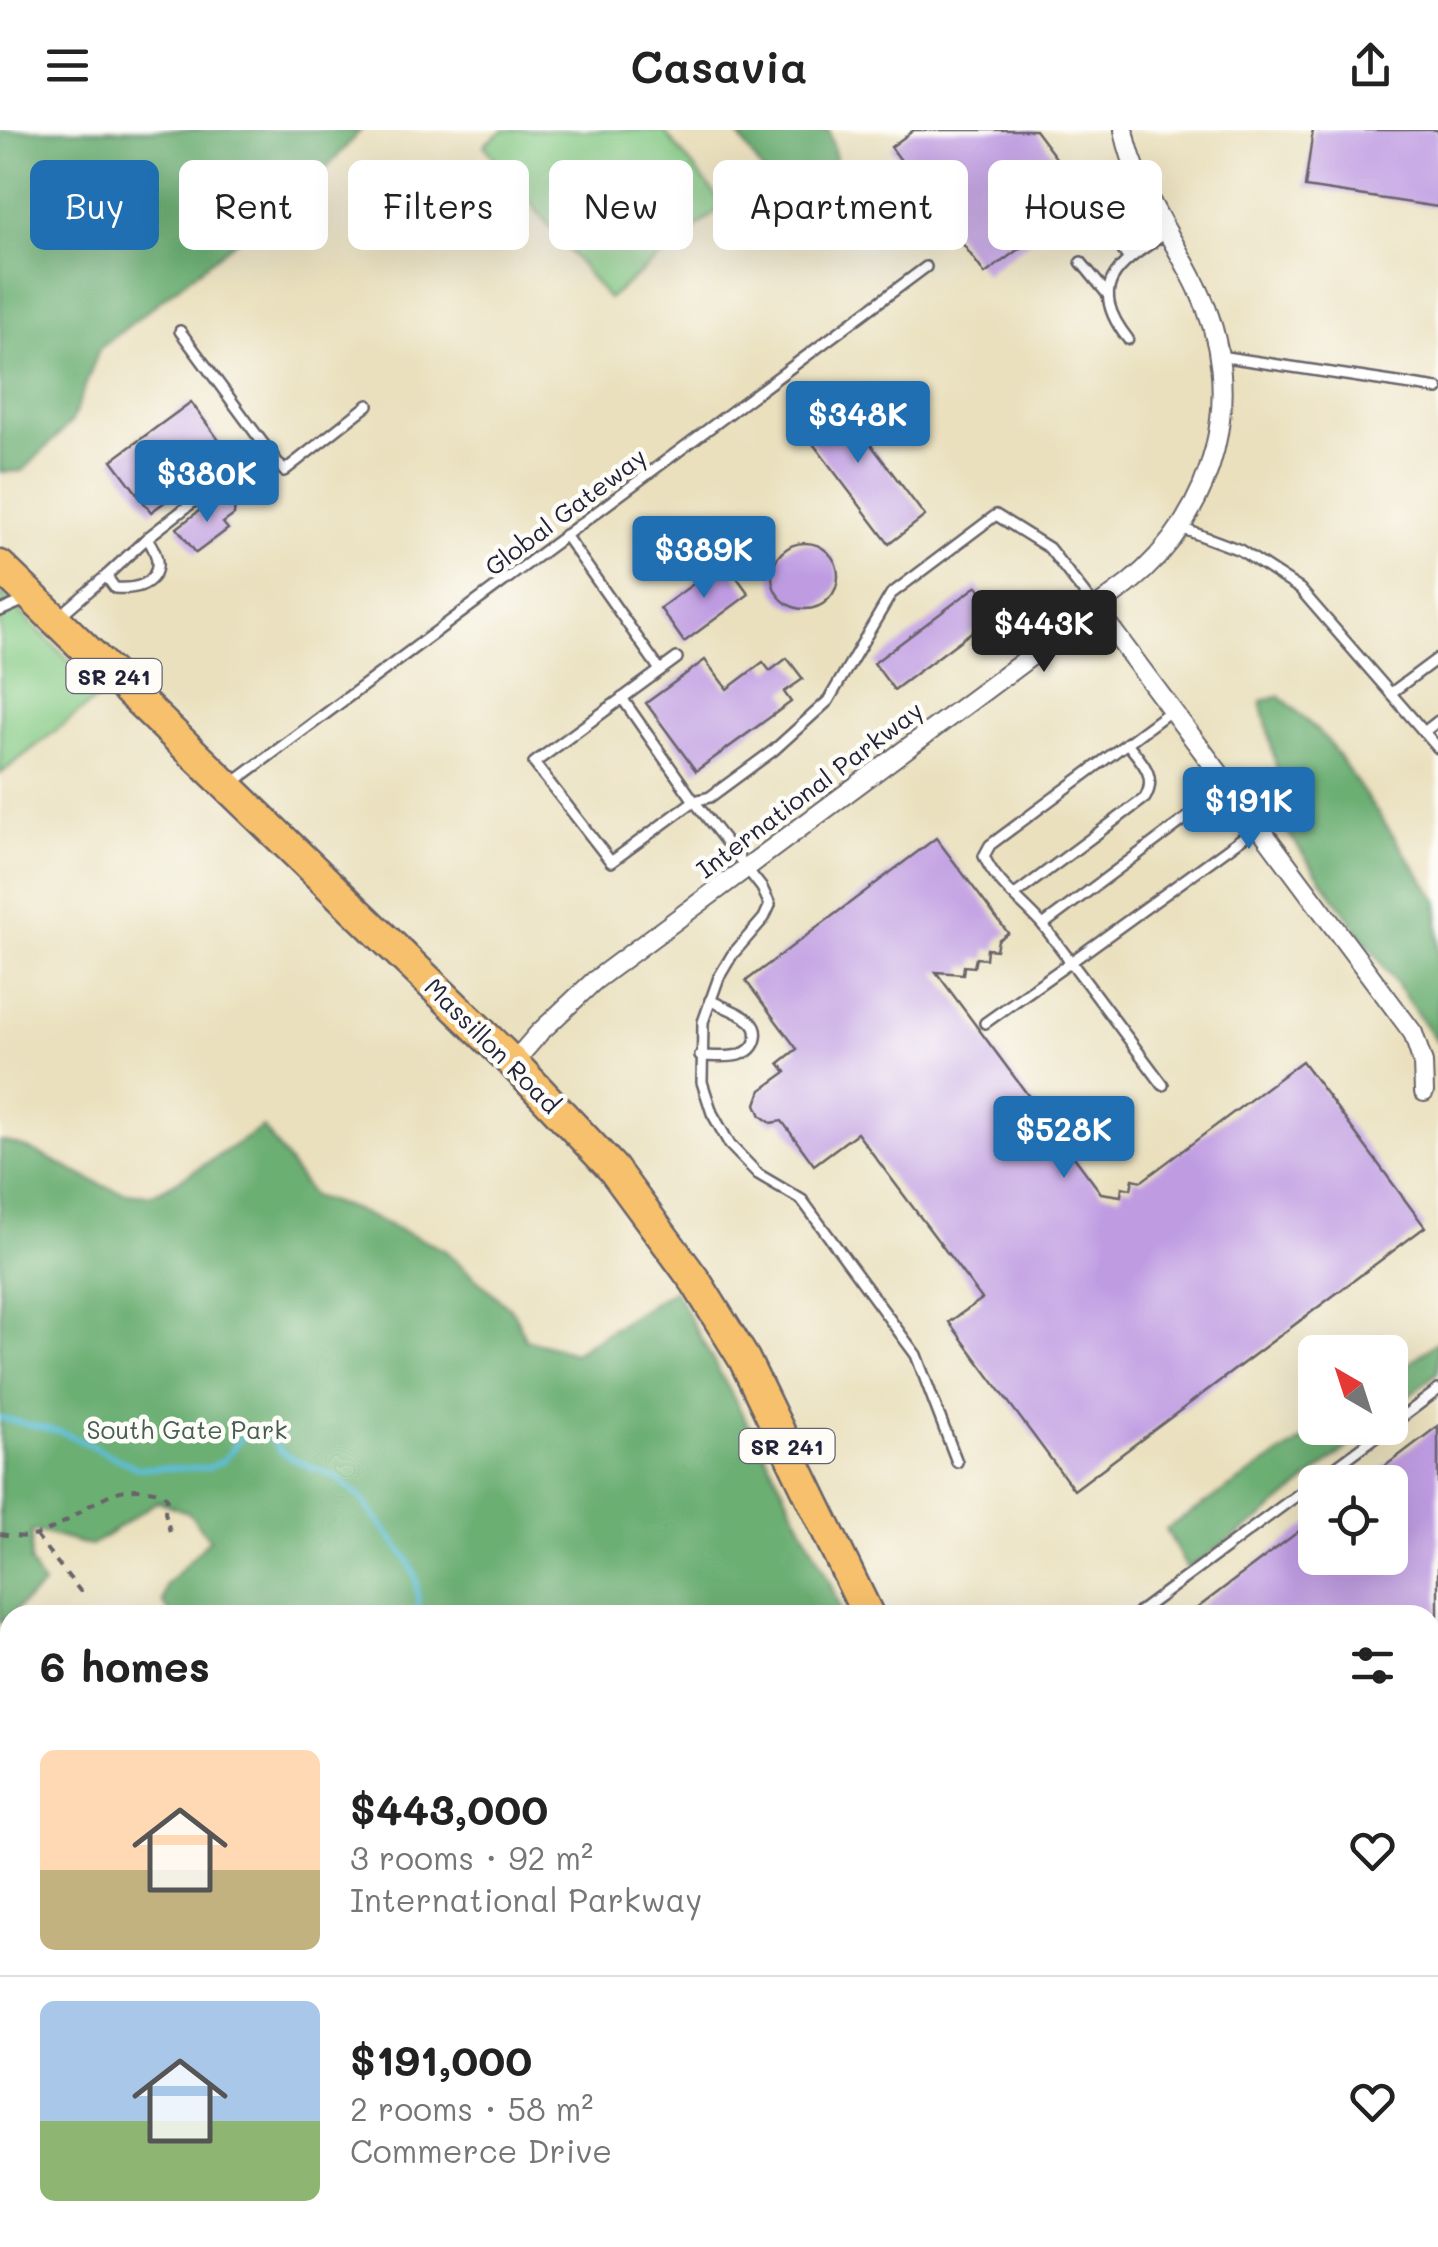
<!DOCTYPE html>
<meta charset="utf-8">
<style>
:root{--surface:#fff;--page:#f2f2f2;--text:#222;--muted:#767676;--line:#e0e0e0;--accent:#1f6fb2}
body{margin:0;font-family:Mali,sans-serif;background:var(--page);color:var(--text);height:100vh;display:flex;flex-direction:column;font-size:38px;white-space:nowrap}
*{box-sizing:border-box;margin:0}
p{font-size:32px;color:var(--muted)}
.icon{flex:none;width:55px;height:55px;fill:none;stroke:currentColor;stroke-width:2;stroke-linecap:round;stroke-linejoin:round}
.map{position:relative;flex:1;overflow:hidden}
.panel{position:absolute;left:0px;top:1475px;width:1440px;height:642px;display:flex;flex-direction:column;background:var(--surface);border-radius:30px 30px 0 0;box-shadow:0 10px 40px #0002}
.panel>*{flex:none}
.guide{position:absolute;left:30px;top:30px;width:1380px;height:90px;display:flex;gap:20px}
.needle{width:65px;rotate:321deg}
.fabs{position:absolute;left:1298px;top:1205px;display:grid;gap:20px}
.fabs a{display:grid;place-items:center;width:110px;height:110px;border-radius:15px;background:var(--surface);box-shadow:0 10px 40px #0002;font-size:50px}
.price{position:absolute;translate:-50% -85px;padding:0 22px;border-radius:10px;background:var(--accent);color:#fff;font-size:32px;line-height:65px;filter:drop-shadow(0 2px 5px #0008)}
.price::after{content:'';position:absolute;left:50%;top:60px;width:30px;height:22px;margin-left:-15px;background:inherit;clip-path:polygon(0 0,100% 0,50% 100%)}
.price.active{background:#222;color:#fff}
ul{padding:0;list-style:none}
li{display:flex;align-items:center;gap:30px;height:250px;padding:0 40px}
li+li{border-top:2px solid var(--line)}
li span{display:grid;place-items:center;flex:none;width:280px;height:200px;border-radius:15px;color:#555}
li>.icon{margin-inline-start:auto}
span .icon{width:120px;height:120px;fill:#fffc;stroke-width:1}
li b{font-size:42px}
h2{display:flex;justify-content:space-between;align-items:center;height:120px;padding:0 40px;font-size:42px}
.pill{padding:0 35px;border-radius:15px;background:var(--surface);box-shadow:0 10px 40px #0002;font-size:35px;line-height:90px}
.pill.active{background:var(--accent);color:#fff}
header{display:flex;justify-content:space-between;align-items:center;height:130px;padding:0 40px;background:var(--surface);font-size:45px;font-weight:600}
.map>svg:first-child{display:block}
.green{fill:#86cb86;stroke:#547660;stroke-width:2.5}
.forest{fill:#6caf73;stroke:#476857;stroke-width:2.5}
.water{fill:#5dbfdb;stroke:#40708b;stroke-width:2.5}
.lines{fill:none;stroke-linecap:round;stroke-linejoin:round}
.stream{stroke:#5dbfdb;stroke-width:5}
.building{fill:#bf9ce2}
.service-casing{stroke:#686469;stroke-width:14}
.minor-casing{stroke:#686469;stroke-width:22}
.primary-casing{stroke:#686469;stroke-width:35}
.path{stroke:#686469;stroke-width:4;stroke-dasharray:8 8;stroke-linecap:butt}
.service{stroke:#fff;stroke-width:9}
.minor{stroke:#fff;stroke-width:18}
.primary{stroke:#f7c06c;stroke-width:30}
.labels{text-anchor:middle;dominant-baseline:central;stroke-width:9;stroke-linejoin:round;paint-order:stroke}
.shield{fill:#fdfcf7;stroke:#646373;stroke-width:2.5}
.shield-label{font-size:22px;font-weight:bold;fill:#22223b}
.street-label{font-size:25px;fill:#22223b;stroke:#fdfcf7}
.park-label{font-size:25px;fill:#455d55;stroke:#fdfcf7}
</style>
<header><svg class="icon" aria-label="menu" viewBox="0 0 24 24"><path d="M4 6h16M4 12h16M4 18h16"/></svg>Casavia<svg class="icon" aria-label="share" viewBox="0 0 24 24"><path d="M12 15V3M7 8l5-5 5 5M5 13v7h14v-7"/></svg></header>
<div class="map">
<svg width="1438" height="2117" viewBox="0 0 1438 2117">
<rect width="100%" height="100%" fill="#fdfcf7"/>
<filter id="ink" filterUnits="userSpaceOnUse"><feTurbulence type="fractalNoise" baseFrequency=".01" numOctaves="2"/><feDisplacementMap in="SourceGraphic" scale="20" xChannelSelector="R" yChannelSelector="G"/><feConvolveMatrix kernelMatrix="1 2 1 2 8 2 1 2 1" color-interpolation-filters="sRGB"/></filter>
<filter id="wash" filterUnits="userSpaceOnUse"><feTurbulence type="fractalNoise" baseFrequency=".0048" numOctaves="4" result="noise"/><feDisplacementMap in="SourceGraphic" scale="40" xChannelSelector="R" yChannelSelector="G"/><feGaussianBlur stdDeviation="2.25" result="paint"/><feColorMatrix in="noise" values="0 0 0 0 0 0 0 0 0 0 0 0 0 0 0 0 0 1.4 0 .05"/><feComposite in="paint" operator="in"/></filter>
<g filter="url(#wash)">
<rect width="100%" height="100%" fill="#eae0be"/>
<!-- green -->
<g class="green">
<polygon points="503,0 663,0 724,75 608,169 484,15"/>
<polygon points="0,462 103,564 0,644"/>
</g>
<!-- forest -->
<g class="forest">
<polygon points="0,0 361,0 322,43 99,219 72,291 23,341 0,342"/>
<polygon points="735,0 829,0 842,55 777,63"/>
<polygon points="1280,566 1328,611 1438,771 1438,913 1267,673 1277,640 1261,571"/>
<path d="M 263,997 L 312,1066 L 350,1078 L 443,1119 L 514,1182 L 525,1209 L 574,1223 L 674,1160 L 775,1343 L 830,1453 L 842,1485 L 171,1485 L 163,1473 L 166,1455 L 210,1409 L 189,1383 L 158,1371 L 91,1416 L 32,1400 L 30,1432 L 43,1456 L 0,1493 L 0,1011 C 51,1018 100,1070 151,1064 C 164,1063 245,1008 263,997 Z"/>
<polygon points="1438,1211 1438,1242 1390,1282 1390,1248"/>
<polygon points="1321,1298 1371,1298 1259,1390 1187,1439 1166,1399"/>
<polygon points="191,2108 560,2108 575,2115 183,2117"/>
</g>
<!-- water -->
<g class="water">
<polygon points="1438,1987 1438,2117 1374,2117 1365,2108 1430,2108 1430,1993"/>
<polygon points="653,2108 862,2108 894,2117 949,2108 1060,2108 1096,2117 654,2117"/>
</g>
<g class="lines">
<!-- stream -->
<g class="stream">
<polyline points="0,1288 62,1302 137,1338 207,1338 223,1331 241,1308 251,1300 274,1311 279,1320 291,1328 336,1347 359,1366 407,1428 416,1448 419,1485"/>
<polyline points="635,2108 639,2117"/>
</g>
</g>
<g id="blocks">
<!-- building -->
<g class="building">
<polygon points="914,0 1035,0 1062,36 1038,55 1045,65 1045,73 1054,77 1062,87 985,144 891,17"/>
<polygon points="1313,0 1438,0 1438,77 1305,57"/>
<polygon points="828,258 925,386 889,414 792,286"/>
<polygon points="191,272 229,324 198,346 203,352 188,363 184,358 151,382 112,330"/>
<polygon points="209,373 213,379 223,373 235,373 234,385 223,393 228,399 196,423 177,398"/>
<circle cx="805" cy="446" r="33"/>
<polygon points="725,431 749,464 684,512 660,478"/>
<polygon points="977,456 997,483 894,560 874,533"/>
<polygon points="787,528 803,549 784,562 791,572 696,641 646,573 705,530 727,559 763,532 770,541"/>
<polygon points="936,708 1008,803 998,810 996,820 987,819 986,829 976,828 974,837 964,836 963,844 936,842 1101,1063 1121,1066 1122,1057 1131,1059 1133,1049 1142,1051 1302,931 1425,1097 1074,1360 949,1192 982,1169 857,1003 814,1035 782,991 771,993 761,986 756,974 761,960 786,942 779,933 797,919 746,851"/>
<polygon points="1438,1296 1438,1485 1188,1485 1315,1389 1315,1428 1390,1428 1390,1352 1364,1352"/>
</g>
</g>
</g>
<g filter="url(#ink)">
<use href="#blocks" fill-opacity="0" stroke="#686469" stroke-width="2.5"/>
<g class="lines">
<defs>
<g id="service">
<path d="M 1052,69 C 1089,56 1109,102 1128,128"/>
<polyline points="1081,132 1108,165"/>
<polyline points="180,201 265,316"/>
<path d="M 1128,209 C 1084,153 1121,133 1168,102"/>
<polyline points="1219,226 1438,259"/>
<polyline points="1181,398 1240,420 1300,459 1438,618"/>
<polyline points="565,405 660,540"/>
<polyline points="106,446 147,408"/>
<polyline points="0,481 25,470"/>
<path d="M 61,485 L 106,446 L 115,458 C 151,461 170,441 147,408 L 265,316 L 284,341 L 368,275"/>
<polyline points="677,528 534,633 611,732 694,671 762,758 770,775 764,788 732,825 719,847 703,892 702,952 712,983 730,1015 758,1044 802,1070 916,1225 957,1332"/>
<polyline points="1391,563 1438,528"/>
<polyline points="622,568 694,671 710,667 774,620 828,571 891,464 996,385 1049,418 1095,477"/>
<path d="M 1173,579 L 990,715 L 984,726 C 996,754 1023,772 1043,795 L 1228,657"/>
<polyline points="1424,602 1438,591"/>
<polyline points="234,652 926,137"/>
<path d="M 1016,764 L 1145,668 C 1158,646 1141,631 1127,613"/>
<polyline points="1043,795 1071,832 1259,696"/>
<polyline points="985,893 1071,832 1163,955"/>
<path d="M 700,926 C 719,926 751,932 756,908 C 757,903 757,898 752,893 C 743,883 722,877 710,870"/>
<polyline points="1390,1296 1438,1260"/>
<polyline points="1135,1485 1388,1298"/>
<polyline points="1430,1755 1438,1753"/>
<polyline points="1430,1789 1438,1799"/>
<polyline points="1222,2108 1229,2117"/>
</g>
<g id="minor">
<polyline points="1095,477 1413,903 1423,933 1424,962"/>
<path d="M 513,933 L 539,903 L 594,851 L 1128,454 C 1216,384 1248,262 1198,159 C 1173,106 1135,58 1124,0"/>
</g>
<g id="primary">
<polyline points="0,436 513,933 613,1039 696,1152 744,1229 868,1485"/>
<polyline points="1152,2108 1156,2117"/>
</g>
</defs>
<!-- service casing -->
<use href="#service" class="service-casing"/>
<!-- minor casing -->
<use href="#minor" class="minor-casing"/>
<!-- primary casing -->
<use href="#primary" class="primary-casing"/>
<!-- path -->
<g class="path">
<path d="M 0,1404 C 13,1406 27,1409 39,1404 C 85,1389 105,1346 162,1363 L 167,1368 L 165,1382 L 170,1402"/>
<polyline points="36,1406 85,1467"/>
</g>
<!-- service -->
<use href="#service" class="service"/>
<!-- minor -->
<use href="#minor" class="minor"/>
<!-- primary -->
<use href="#primary" class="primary"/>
</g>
</g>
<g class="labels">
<!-- shield labels -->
<g class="shield">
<rect x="66.5" y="529" width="95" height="34" rx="8"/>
<rect x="739.5" y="1299" width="95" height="34" rx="8"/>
</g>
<g class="shield-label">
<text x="114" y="546">SR 241</text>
<text x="787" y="1316">SR 241</text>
</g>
<!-- street labels -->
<g class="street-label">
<text transform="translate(565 381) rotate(-37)">Global Gateway</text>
<text transform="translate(809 659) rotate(-37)">International Parkway</text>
<text transform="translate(493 915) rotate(45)">Massillon Road</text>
</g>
<!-- park labels -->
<g class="park-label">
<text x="187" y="1299">South Gate Park</text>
</g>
</g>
</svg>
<div class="fabs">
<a><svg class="needle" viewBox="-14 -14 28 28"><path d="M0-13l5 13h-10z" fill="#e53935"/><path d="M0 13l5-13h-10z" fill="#767676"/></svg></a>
<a><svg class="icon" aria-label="locate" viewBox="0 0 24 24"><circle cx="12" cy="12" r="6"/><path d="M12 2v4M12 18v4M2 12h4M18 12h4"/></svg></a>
</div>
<b class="price" style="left:858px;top:336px">$348K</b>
<b class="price" style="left:207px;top:395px">$380K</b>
<b class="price" style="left:704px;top:471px">$389K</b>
<b class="price active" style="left:1044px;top:545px">$443K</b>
<b class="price" style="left:1249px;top:722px">$191K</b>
<b class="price" style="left:1064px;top:1051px">$528K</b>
<div class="guide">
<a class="pill active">Buy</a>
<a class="pill">Rent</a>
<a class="pill">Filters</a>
<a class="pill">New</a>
<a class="pill">Apartment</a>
<a class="pill">House</a>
</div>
<section class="panel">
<h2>6 homes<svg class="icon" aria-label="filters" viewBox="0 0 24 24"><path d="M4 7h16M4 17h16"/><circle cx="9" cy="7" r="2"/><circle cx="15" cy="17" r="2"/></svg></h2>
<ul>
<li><span style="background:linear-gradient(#ffd9b3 60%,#c2b280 0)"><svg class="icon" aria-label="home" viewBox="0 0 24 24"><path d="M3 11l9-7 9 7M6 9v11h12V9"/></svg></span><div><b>$443,000</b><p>3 rooms · 92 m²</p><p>International Parkway</p></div><svg class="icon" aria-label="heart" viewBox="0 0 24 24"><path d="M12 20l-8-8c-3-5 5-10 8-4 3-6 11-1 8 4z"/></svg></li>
<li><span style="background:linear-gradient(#a9c7e8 60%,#8fb573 0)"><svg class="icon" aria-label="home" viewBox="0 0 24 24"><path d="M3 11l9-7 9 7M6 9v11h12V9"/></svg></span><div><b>$191,000</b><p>2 rooms · 58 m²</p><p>Commerce Drive</p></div><svg class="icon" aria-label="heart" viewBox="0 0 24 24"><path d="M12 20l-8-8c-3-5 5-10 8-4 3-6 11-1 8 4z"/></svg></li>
</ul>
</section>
</div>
